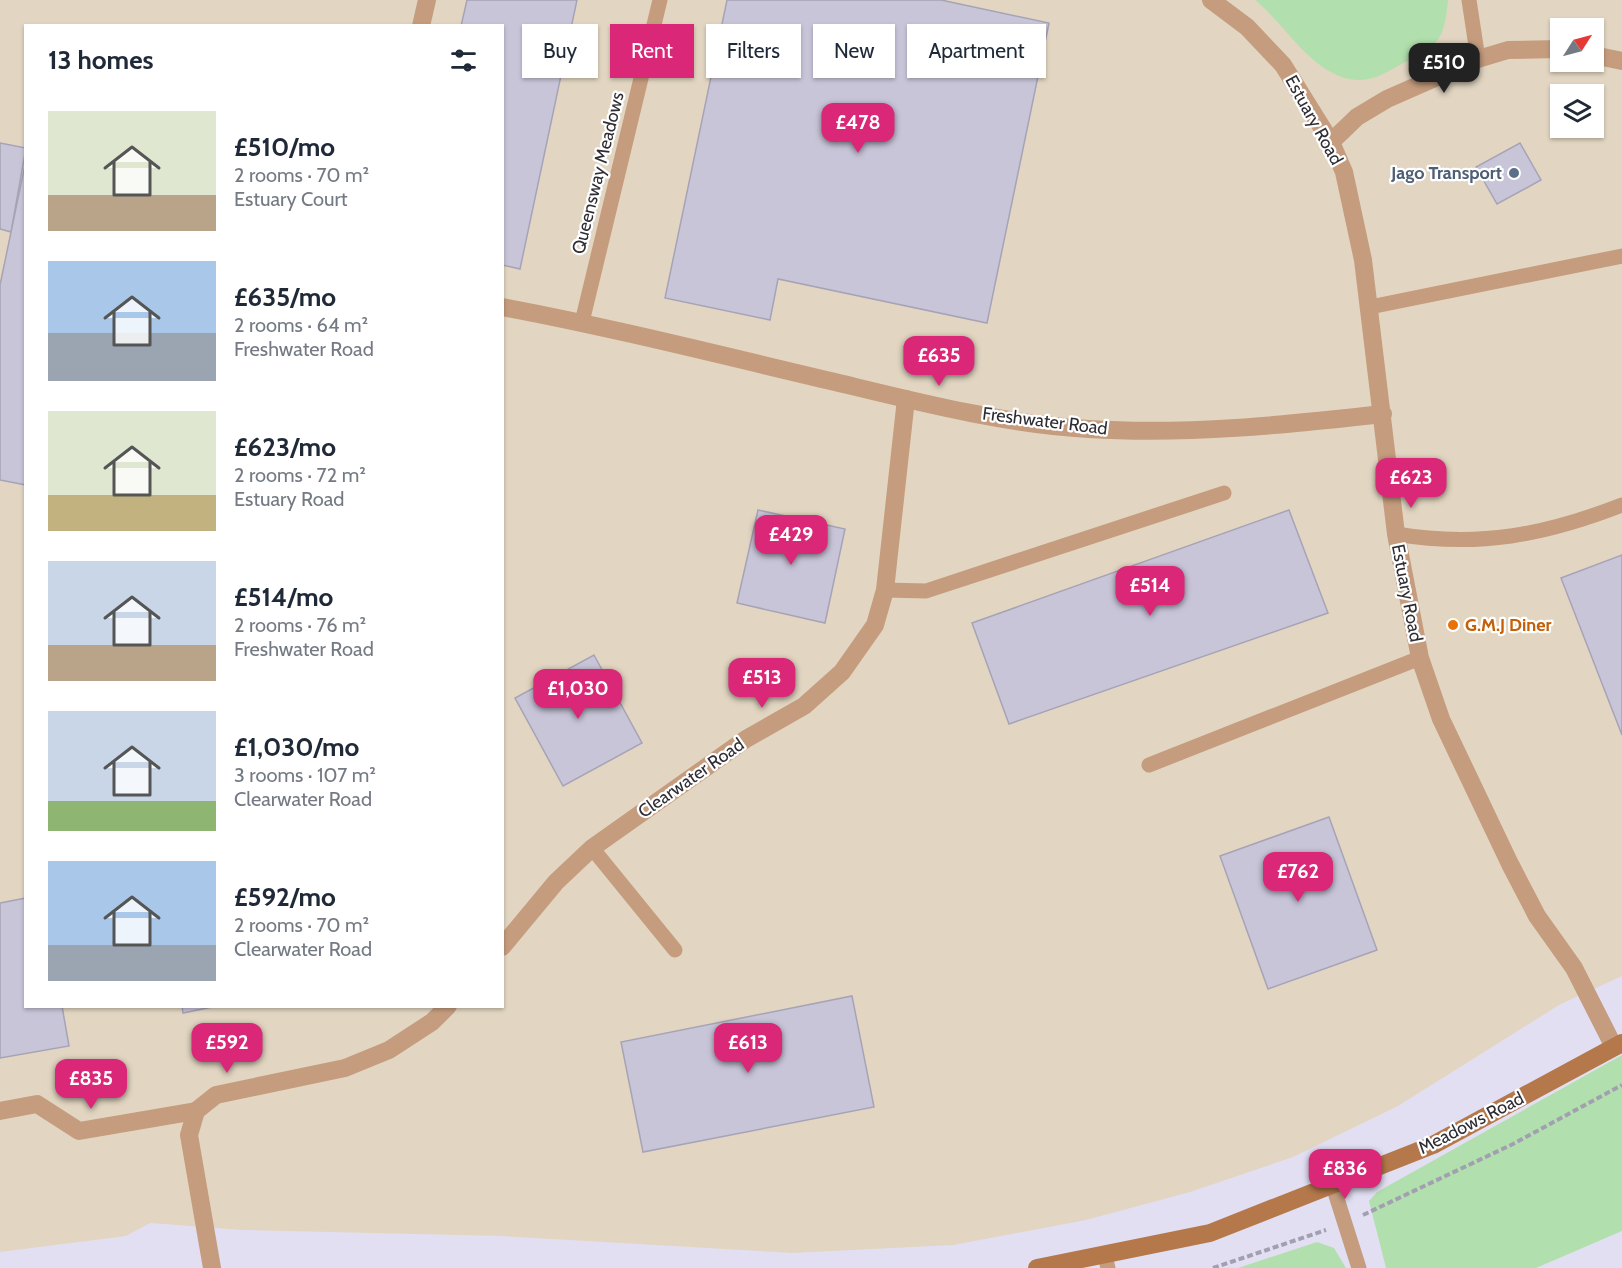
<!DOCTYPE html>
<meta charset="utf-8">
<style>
:root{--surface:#fff;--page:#f6f6f7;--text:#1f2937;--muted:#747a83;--accent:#db2777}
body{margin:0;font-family:Cabin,sans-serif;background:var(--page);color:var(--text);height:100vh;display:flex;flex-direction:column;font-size:22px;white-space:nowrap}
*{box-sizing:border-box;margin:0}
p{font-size:20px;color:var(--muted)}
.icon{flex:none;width:33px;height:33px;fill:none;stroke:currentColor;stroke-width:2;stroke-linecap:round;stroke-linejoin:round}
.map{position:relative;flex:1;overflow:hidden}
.panel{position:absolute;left:24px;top:24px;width:480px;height:984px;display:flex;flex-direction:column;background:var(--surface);border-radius:0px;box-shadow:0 2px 4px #0004}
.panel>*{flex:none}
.hud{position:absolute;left:522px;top:24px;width:570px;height:54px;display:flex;gap:12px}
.needle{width:39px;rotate:54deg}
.buttons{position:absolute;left:1550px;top:18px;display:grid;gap:12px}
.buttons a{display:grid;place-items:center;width:54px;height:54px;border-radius:0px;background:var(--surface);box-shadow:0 2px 4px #0004;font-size:30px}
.price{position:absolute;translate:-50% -51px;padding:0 14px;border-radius:12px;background:var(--accent);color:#fff;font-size:20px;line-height:39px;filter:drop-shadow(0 2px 3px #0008)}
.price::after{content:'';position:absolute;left:50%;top:36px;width:18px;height:14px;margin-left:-9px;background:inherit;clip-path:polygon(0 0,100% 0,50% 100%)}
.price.selected{background:#222;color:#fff}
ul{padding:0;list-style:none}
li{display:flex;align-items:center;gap:18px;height:150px;padding:0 24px}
li span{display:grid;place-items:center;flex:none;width:168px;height:120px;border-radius:0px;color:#555}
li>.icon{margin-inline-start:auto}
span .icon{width:72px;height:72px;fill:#fffc;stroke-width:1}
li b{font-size:26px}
h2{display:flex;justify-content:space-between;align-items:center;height:72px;padding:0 24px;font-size:26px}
.tag{padding:0 21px;border-radius:0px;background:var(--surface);box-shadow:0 2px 4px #0004;font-size:21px;line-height:54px}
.tag.selected{background:var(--accent);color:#fff}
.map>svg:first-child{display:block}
.industrial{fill:#e2d6c2;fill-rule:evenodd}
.green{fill:#b2dfae}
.building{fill:#c9c5d9;stroke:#a7a3b6;stroke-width:1.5}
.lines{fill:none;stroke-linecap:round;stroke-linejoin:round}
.path{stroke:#a2a0b0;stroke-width:4;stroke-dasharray:6 3;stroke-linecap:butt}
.lane{stroke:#c59c7e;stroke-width:15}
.street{stroke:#c59c7e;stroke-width:18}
.secondary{stroke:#b4784a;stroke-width:18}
.service-dot{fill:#5c6f8a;stroke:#fff;stroke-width:2}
.food-dot{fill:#e8710a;stroke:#fff;stroke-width:2}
.labels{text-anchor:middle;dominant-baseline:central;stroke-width:4.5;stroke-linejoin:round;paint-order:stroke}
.street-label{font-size:18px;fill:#2e2d34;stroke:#fff}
.service-label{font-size:18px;font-weight:bold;fill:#4e5e75;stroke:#fff;text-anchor:end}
.food-label{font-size:18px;font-weight:bold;fill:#c56008;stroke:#fff;text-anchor:start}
</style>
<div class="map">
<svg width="1622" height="1268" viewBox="0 0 1622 1268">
<rect width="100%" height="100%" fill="#e2dff3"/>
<!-- industrial -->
<path class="industrial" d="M 0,0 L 1622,0 L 1622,976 L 1559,1005 L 1398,1106 L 1293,1157 L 1190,1192 L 1086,1220 L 953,1245 L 792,1253 L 501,1236 L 242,1230 L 150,1223 L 126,1236 L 0,1252 ZM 26,26 L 502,26 L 502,1006 L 26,1006 ZM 1560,28 L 1593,28 L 1593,62 L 1560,62 ZM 1560,94 L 1593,94 L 1593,128 L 1560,128 Z"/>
<!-- green -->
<g class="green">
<path d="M 1255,0 L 1448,0 C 1444,39 1440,45 1405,62 C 1396,67 1386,73 1376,77 C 1323,95 1289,27 1255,0 Z"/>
<polygon points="1622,1055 1622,1231 1536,1268 1386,1268 1369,1201 1377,1192"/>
<polygon points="1317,1242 1334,1248 1346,1268 1238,1268"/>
</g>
<!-- building -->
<g class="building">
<polygon points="467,0 577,0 520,269 502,265 502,26 461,26"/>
<polygon points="727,0 941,0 1049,23 987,323 778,279 770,320 665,298"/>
<polygon points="0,143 26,148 11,232 0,229"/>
<polygon points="1520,143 1541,180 1497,204 1476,167"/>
<polygon points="26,160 26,485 0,480 0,285"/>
<polygon points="758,510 845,529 825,623 737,603"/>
<polygon points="1289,510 1328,613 1009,724 972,623"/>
<polygon points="1622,555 1622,735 1561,578"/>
<polygon points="594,655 642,743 563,786 515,698"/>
<polygon points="1329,817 1377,950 1268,989 1220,856"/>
<polygon points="26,898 26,1006 62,1006 69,1046 0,1058 0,903"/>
<polygon points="852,996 874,1107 643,1152 621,1042"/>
<polygon points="182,1006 217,1006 183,1013"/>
</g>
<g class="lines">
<!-- path -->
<g class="path">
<polyline points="1363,1215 1513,1144 1622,1085"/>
<polyline points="1213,1268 1326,1230"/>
</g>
<!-- lane -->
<g class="lane">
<polyline points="1469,0 1478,59"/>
<polyline points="1370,307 1622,256"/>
<polyline points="582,322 660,0"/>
<path d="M 1396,534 C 1478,548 1545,535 1622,505"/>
<polyline points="885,590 926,591 1224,493"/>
<polyline points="1149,765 1420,658"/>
<polyline points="592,848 675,950"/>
<polyline points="1333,1186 1359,1268"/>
<polyline points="1105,1256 1108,1268"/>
</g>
<!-- street -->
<g class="street">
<polyline points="1211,0 1247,27 1283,65 1331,142 1344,172 1363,260 1396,534 1420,658 1441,719 1510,864 1537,916 1574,968 1614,1047"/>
<polyline points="421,26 427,0"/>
<polyline points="1593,55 1622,61"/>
<polyline points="1331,142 1357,117 1387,99 1478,59 1508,50 1560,49"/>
<path d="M 502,307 C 614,328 724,356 835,382 C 918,402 1003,424 1089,429 C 1187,435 1285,425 1383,414"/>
<polyline points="502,947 556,882 592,848 746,739 804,706 842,672 875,625 885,590 906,399"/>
<polyline points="0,1111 37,1104 79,1131 196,1111"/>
<polyline points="212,1268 189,1135 196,1111 216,1095 345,1068 389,1050 432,1022 448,1006"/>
</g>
<!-- secondary -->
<polyline class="secondary" points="1037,1268 1210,1233 1433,1145 1622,1043"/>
</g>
<!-- markers -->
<circle class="service-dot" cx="1514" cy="173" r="6"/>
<circle class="food-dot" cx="1453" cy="625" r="6"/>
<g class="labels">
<!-- street labels -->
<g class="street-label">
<text transform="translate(1314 120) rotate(61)">Estuary Road</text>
<text transform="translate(598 173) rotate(-76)">Queensway Meadows</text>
<text transform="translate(1045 421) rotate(7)">Freshwater Road</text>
<text transform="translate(1407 593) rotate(79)">Estuary Road</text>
<text transform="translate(691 778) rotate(-35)">Clearwater Road</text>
<text transform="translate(1471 1123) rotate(-27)">Meadows Road</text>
</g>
<!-- service labels -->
<g class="service-label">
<text x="1502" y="173">Jago Transport</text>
</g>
<!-- food labels -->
<g class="food-label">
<text x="1465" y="625">G.M.J Diner</text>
</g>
</g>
</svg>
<div class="buttons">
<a><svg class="needle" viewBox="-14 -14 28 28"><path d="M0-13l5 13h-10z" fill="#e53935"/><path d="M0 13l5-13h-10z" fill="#747a83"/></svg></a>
<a><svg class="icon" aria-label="layers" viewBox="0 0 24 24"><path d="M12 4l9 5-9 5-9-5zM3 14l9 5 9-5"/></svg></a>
</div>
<b class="price selected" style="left:1444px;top:94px">£510</b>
<b class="price" style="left:858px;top:154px">£478</b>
<b class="price" style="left:939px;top:387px">£635</b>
<b class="price" style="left:1411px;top:509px">£623</b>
<b class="price" style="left:791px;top:566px">£429</b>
<b class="price" style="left:1150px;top:617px">£514</b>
<b class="price" style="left:762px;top:709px">£513</b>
<b class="price" style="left:578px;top:720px">£1,030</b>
<b class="price" style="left:1298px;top:903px">£762</b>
<b class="price" style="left:227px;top:1074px">£592</b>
<b class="price" style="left:748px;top:1074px">£613</b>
<b class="price" style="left:91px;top:1110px">£835</b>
<b class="price" style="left:1345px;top:1200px">£836</b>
<div class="hud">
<a class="tag">Buy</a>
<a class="tag selected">Rent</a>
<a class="tag">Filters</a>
<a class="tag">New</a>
<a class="tag">Apartment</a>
</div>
<section class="panel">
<h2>13 homes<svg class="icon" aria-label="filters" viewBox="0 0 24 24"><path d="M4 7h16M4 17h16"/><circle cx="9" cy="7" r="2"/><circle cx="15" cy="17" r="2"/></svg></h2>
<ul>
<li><span style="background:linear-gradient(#dfe7d0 70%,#b9a48a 0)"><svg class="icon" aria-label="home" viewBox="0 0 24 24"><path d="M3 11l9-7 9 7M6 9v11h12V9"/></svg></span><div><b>£510/mo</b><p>2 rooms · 70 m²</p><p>Estuary Court</p></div></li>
<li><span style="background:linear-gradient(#a9c7e8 60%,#9aa5b1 0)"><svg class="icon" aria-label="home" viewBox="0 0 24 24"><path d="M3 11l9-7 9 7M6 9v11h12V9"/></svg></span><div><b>£635/mo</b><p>2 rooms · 64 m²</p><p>Freshwater Road</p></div></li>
<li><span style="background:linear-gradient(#dfe7d0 70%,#c2b280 0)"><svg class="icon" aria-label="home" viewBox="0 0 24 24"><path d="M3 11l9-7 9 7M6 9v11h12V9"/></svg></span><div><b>£623/mo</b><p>2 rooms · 72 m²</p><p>Estuary Road</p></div></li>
<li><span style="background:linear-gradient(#c9d6e8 70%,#b9a48a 0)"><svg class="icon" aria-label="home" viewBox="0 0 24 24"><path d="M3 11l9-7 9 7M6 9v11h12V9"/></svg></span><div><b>£514/mo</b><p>2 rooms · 76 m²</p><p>Freshwater Road</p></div></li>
<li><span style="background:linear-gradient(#c9d6e8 75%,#8fb573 0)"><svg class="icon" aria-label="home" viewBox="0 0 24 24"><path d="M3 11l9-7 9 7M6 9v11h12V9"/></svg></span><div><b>£1,030/mo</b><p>3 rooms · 107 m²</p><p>Clearwater Road</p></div></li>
<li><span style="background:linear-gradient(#a9c7e8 70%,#9aa5b1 0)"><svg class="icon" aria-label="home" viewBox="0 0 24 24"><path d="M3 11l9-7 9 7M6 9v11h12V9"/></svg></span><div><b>£592/mo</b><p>2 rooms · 70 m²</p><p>Clearwater Road</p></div></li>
</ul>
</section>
</div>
